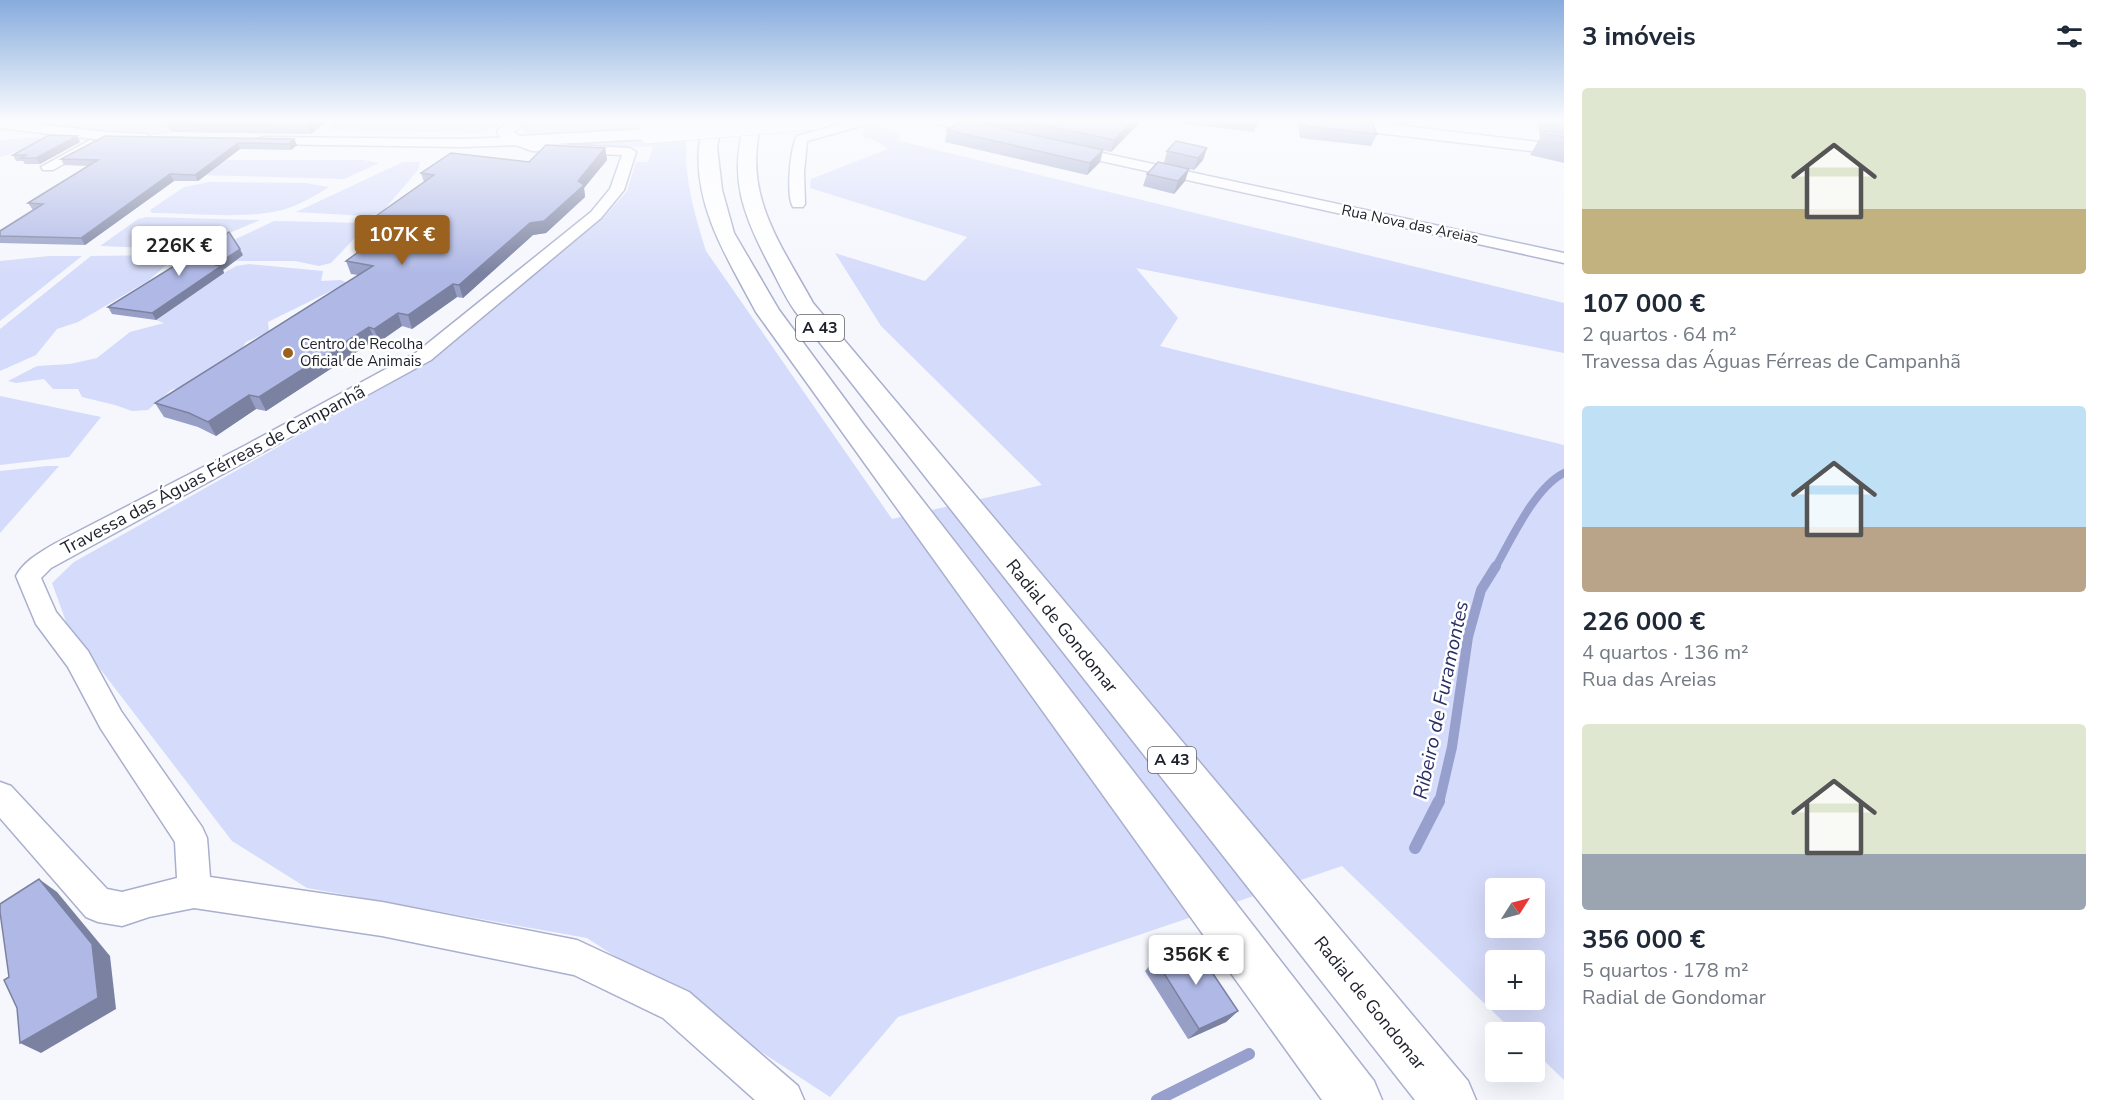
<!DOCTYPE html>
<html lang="pt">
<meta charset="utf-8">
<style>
:root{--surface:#fff;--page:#f2f2f3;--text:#1f2937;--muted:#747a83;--accent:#9a621e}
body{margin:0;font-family:"Nunito Sans",sans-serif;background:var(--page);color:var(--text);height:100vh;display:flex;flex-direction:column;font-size:22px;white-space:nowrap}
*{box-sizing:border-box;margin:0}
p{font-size:20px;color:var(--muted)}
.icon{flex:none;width:33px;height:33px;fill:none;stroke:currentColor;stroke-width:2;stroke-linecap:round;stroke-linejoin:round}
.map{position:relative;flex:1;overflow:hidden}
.panel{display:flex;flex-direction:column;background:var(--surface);width:540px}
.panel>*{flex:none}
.needle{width:39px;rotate:54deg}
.tools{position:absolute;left:1485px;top:878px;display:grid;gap:12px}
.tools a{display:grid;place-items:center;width:60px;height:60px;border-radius:6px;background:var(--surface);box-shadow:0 6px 24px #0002;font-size:30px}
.price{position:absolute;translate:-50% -51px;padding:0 14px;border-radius:6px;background:#fff;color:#222;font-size:20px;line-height:39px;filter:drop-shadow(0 2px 3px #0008)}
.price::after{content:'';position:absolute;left:50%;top:36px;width:18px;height:14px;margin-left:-9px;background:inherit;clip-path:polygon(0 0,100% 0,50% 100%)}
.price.active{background:var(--accent);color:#fff}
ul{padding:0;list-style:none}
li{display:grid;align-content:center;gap:12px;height:318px;padding:0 18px}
li span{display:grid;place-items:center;height:186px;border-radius:6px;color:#555}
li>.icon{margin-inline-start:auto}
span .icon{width:108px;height:108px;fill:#fffc;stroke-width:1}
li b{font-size:26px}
h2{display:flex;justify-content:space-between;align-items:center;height:72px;padding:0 18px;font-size:26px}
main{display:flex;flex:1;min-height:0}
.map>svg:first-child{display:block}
.green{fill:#d5dbfa;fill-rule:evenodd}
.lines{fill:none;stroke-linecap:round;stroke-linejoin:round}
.stream-far2{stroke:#979fcc;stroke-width:8}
.stream-far1{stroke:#979fcc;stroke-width:10}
.stream{stroke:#979fcc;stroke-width:12}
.street-casing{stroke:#a9afcd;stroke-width:3}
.secondary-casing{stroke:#a9afcd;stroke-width:3}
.highway-casing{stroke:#a9afcd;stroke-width:3}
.street{fill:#fff;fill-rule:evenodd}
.secondary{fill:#fff;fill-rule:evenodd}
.highway{fill:#fff;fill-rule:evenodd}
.secondary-bridge-casing{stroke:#a9afcd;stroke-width:20;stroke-linecap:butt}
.secondary-bridge{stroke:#fff;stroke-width:19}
.wall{fill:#979fc6}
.shaded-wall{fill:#7b82a1}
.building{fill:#b0b9e6;stroke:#7b82a1;stroke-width:1.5}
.poi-dot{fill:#9a621e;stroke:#fff;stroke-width:2}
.labels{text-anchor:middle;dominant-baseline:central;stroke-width:5;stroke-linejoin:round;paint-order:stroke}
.far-street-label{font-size:15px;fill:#1d1f2a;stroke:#fff}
.far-poi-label{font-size:15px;fill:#1d1f2a;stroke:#fff;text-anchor:start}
.shield{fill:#fff;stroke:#61626a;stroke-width:1.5}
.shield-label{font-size:16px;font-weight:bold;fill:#1d1f2a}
.street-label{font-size:18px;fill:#1d1f2a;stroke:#fff}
.water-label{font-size:20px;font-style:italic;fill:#2b3067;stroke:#fff}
</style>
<main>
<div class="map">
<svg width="1564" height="1100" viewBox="0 0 1564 1100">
<rect width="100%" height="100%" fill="#f5f7fd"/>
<!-- green -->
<g class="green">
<polygon points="39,120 187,120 165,135 125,135 27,125"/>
<polygon points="335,120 504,120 491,129 479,133 329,130"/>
<path d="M 528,120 L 690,120 C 678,159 694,212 706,251 L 892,519 L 1042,485 L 881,326 L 835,253 L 925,281 L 967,237 L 810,188 L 811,179 L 888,149 L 876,141 L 863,137 L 863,128 C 873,125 894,127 901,136 L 896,140 L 1564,303 L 1564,353 L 1136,268 L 1178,318 L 1160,346 L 1564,445 L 1564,1080 L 1535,1052 L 1534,1032 L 1514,1032 L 1342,866 L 898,1017 L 830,1097 L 587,938 L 307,888 L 232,841 L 68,627 L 52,583 L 74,562 L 436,358 L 604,217 L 627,191 L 636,162 L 648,162 L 653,147 L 556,144 L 661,139 L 531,135 L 522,130 L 523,124 ZM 1496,888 L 1534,888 L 1534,927 L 1496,927 ZM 1496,960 L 1534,960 L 1534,999 L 1496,999 Z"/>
<polygon points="54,136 42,143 0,157 0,140"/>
<polygon points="228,160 363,160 379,163 344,179 201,175 221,161"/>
<polygon points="403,162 420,162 418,170 383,211 376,214 365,216 296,212"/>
<path d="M 210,182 L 305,183 L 329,187 C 313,197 296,207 278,211 C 240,219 191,213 152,213 L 150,210 L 184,187 Z"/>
<polygon points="147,217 260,220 201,245 176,249 100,246 138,219"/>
<polygon points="274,221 369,223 331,263 319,266 295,261 232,261 221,246"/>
<polygon points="164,255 172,260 148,281 78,322 57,329 36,355 0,371 0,329 91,256"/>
<polygon points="49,256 82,256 0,321 0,261"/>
<polygon points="249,264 323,271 321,281 341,280 347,283 268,322 269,332 246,342 237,356 221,362 182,387 171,390 148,410 132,411 115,405 82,397 78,389 53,389 44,379 16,383 8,381 37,366 70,364 97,358 130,332 164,323 156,320 224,273 236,266"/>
<polygon points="0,396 101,417 69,457 0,465"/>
<polygon points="47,466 59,466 0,533 0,471"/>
</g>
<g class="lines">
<!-- stream-far2 -->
<path class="stream-far2" d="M 1495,568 C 1511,540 1535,487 1564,473"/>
<!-- stream-far1 -->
<polyline class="stream-far1" points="1439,803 1452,747 1468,637 1481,590 1496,566"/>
<!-- stream -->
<g class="stream">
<polyline points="1415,848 1439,801"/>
<polyline points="1157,1100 1249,1054"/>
</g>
<defs>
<g id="street">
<path d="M 0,120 L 106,132 L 146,134 L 152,138 C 142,148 22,130 0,128 Z"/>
<path d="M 855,120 L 874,120 L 872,123 L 807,141 L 804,172 L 805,204 L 803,207 L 793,207 C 786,195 790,149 797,136 Z"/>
<polygon points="933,120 953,120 991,129 993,132 987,136 935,123"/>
<path d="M 264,137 L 464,139 L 518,137 L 534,143 L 630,148 L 636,152 L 624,190 L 601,218 L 431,360 L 51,568 L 41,578 L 56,612 L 88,651 L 121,711 L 202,827 L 207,838 L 210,877 L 382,902 L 577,940 L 689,992 L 798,1086 L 804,1100 L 755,1100 L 663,1018 L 574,975 L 382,936 L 194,908 L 149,917 L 122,926 L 98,922 L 86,917 L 0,818 L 0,782 L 11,786 L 107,889 L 122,892 L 177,878 L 175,842 L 101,729 L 68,667 L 36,624 L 16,576 C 24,561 39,553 54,544 L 246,445 L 417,352 L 591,212 L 610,189 L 622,155 L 532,151 L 516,145 L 464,147 L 260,144 L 258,141 L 260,138 Z"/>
<polygon points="90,140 94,141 96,144 94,147 53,170 43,170 41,167"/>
<polygon points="1070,146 1564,253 1564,263 1065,153 1064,150 1065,147"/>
</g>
<g id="secondary">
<polygon points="509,120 527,120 514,132 520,136 648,129 654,130 657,134 654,138 648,139 518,146 501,140 497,131"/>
<polygon points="1303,120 1352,120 1564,145 1564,155 1311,125 1305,124"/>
</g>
<g id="highway">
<path d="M 706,120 L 722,120 L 717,147 L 722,190 L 734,233 L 779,310 L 864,425 L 1374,1081 L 1382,1100 L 1322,1100 L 756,312 C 729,261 694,208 699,147 C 700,138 704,129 706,120 Z"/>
<path d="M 746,120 L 762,120 C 741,193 780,243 813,303 L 1468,1081 L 1476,1100 L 1415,1100 L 795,311 C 785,297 778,281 770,266 C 744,217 727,176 746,120 Z"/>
</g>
</defs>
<!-- street casing -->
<use href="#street" class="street-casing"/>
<!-- secondary casing -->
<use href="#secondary" class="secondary-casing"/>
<!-- highway casing -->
<use href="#highway" class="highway-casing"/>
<!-- street -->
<use href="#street" class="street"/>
<!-- secondary -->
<use href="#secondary" class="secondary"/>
<!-- highway -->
<use href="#highway" class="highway"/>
<defs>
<polyline id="secondary-bridge" points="648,134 816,120"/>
</defs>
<!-- secondary-bridge casing -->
<use href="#secondary-bridge" class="secondary-bridge-casing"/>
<!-- secondary-bridge -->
<use href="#secondary-bridge" class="secondary-bridge"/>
</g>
<!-- wall -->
<g class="wall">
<polygon points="328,120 311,134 171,132 166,122"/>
<polygon points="977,120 1142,120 1111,152 1103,150 1100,162 1087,175 945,142 947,130 977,122"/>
<polygon points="1152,120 1259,120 1254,132"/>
<polygon points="1297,120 1353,120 1377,134 1371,146 1300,138"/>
<polygon points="1370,120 1410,120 1407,124"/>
<polygon points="1537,120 1564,120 1564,163 1530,155 1540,138"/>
<polygon points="77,136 80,142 40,164 25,164 23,161 16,161 13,155"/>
<polygon points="105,136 294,139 297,145 291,150 240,149 198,181 174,181 85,245 0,243 0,231 33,210 28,203 88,166 64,165 61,159"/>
<polygon points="605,148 607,160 584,188 585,197 546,233 533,235 463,298 457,297 412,329 402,326 379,342 375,340 266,411 256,409 216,436 198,427 164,417 155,403 358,275 351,274 346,261 387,231 377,230 373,218 424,182 421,173 529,162"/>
<polygon points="1207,148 1203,160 1194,170 1189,169 1185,181 1174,194 1143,186 1147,174 1164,163 1167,151"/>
<polygon points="243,255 223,270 224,273 156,320 112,314 108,307"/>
<polygon points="1155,959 1238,1011 1226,1022 1188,1039 1145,971"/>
</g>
<!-- shaded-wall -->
<g class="shaded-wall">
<polygon points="312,120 328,120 311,134 307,124"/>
<polygon points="1134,120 1142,120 1111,152 1114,140"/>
<polygon points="77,136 80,142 40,164 36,158"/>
<polygon points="294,139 297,145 291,150 289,144"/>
<polygon points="238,143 240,149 198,181 195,175"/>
<polygon points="605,148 607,160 584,188 585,197 546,233 533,235 463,298 459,285 530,223"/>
<polygon points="1207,148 1203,160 1194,170 1198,158"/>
<polygon points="1103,150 1100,162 1087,175 1090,163"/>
<polygon points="1189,169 1185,181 1174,194 1178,181"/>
<polygon points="170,174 174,181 85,245 81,238"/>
<polygon points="240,249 243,255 223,270 224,273 156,320 152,313 216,265"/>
<polygon points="453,284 457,297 412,329 408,315"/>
<polygon points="398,313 402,326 379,342 374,329"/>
<polygon points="369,327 375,340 266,411 259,397"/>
<polygon points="249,395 256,409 216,436 208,422"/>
<polygon points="39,879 57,892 110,956 116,1009 41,1053 20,1043"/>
<polygon points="1238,1011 1226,1022 1188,1039 1199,1029"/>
</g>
<!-- building -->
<g class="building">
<polygon points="169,120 312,120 307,124 166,122"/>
<polygon points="964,120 1103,150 1090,163 947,130"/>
<polygon points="1021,120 1134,120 1114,140"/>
<polygon points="1304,120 1353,120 1372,122 1377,134 1305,126"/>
<polygon points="1546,131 1564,133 1564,137 1543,133"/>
<polygon points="49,135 77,136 36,158 21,158 26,155 13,155"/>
<polygon points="105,136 294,139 289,144 238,143 195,175 170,174 81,238 0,236 0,231 43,204 28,203 98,160 61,159"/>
<polygon points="1176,141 1207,148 1198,158 1167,151"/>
<polygon points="546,145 605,148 578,181 584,185 544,221 530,223 459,285 453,284 408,315 398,313 374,329 369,327 259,397 249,395 208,422 189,413 155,403 373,266 346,261 400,222 373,218 434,175 421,173 451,153 529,162"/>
<polygon points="1158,162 1189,169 1178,181 1147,174"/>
<polygon points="229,232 240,249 216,265 221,266 152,313 108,307"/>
<polygon points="39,879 92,944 98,998 20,1043 17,1008 4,980 9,977 0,912 0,904"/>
<polygon points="1193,944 1238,1011 1199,1029 1155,959"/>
</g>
<!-- sky -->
<linearGradient id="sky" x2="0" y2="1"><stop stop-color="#87acdd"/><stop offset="0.44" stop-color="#fafbfe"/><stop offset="1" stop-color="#fafbfe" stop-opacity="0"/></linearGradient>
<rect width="1564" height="274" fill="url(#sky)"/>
<!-- markers -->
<circle class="poi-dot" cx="288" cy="353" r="6"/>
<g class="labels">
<!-- far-street labels -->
<g class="far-street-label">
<text transform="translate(1410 224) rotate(12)">Rua Nova das Areias</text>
</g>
<!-- far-poi labels -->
<g class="far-poi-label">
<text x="300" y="344">Centro de Recolha<tspan x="300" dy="17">Oficial de Animais</tspan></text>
</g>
<!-- shield labels -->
<g class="shield">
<rect x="796" y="315" width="48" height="26" rx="4.5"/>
<rect x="1148" y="747" width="48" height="26" rx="4.5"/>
</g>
<g class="shield-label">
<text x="820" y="328">A 43</text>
<text x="1172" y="760">A 43</text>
</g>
<!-- street labels -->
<g class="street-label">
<text transform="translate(213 470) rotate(-28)">Travessa das Águas Férreas de Campanhã</text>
<text transform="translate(1062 626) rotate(51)">Radial de Gondomar</text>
<text transform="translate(1370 1003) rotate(51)">Radial de Gondomar</text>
</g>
<!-- water labels -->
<g class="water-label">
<text transform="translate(1441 700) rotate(-78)">Ribeiro de Furamontes</text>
</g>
</g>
</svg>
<div class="tools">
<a><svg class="needle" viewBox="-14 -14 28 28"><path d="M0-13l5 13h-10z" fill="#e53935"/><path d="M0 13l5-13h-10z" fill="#747a83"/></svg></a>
<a>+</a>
<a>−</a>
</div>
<b class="price active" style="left:402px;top:266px">107K €</b>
<b class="price" style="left:179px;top:277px">226K €</b>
<b class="price" style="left:1196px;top:986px">356K €</b>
</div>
<section class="panel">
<h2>3 imóveis<svg class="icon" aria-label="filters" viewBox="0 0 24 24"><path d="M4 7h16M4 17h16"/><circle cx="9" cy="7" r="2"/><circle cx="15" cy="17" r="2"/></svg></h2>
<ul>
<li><span style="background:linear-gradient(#dfe7d0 65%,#c2b280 0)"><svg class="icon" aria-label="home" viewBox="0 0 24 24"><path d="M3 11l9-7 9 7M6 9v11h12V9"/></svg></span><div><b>107 000 €</b><p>2 quartos · 64 m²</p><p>Travessa das Águas Férreas de Campanhã</p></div></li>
<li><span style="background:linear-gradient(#bfe0f5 65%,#b9a48a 0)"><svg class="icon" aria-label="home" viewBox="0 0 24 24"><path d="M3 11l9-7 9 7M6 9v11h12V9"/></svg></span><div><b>226 000 €</b><p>4 quartos · 136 m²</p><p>Rua das Areias</p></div></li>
<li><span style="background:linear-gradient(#dfe7d0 70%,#9aa5b1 0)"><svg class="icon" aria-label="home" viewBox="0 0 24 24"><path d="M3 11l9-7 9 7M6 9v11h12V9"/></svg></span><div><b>356 000 €</b><p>5 quartos · 178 m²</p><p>Radial de Gondomar</p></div></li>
</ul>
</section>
</main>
